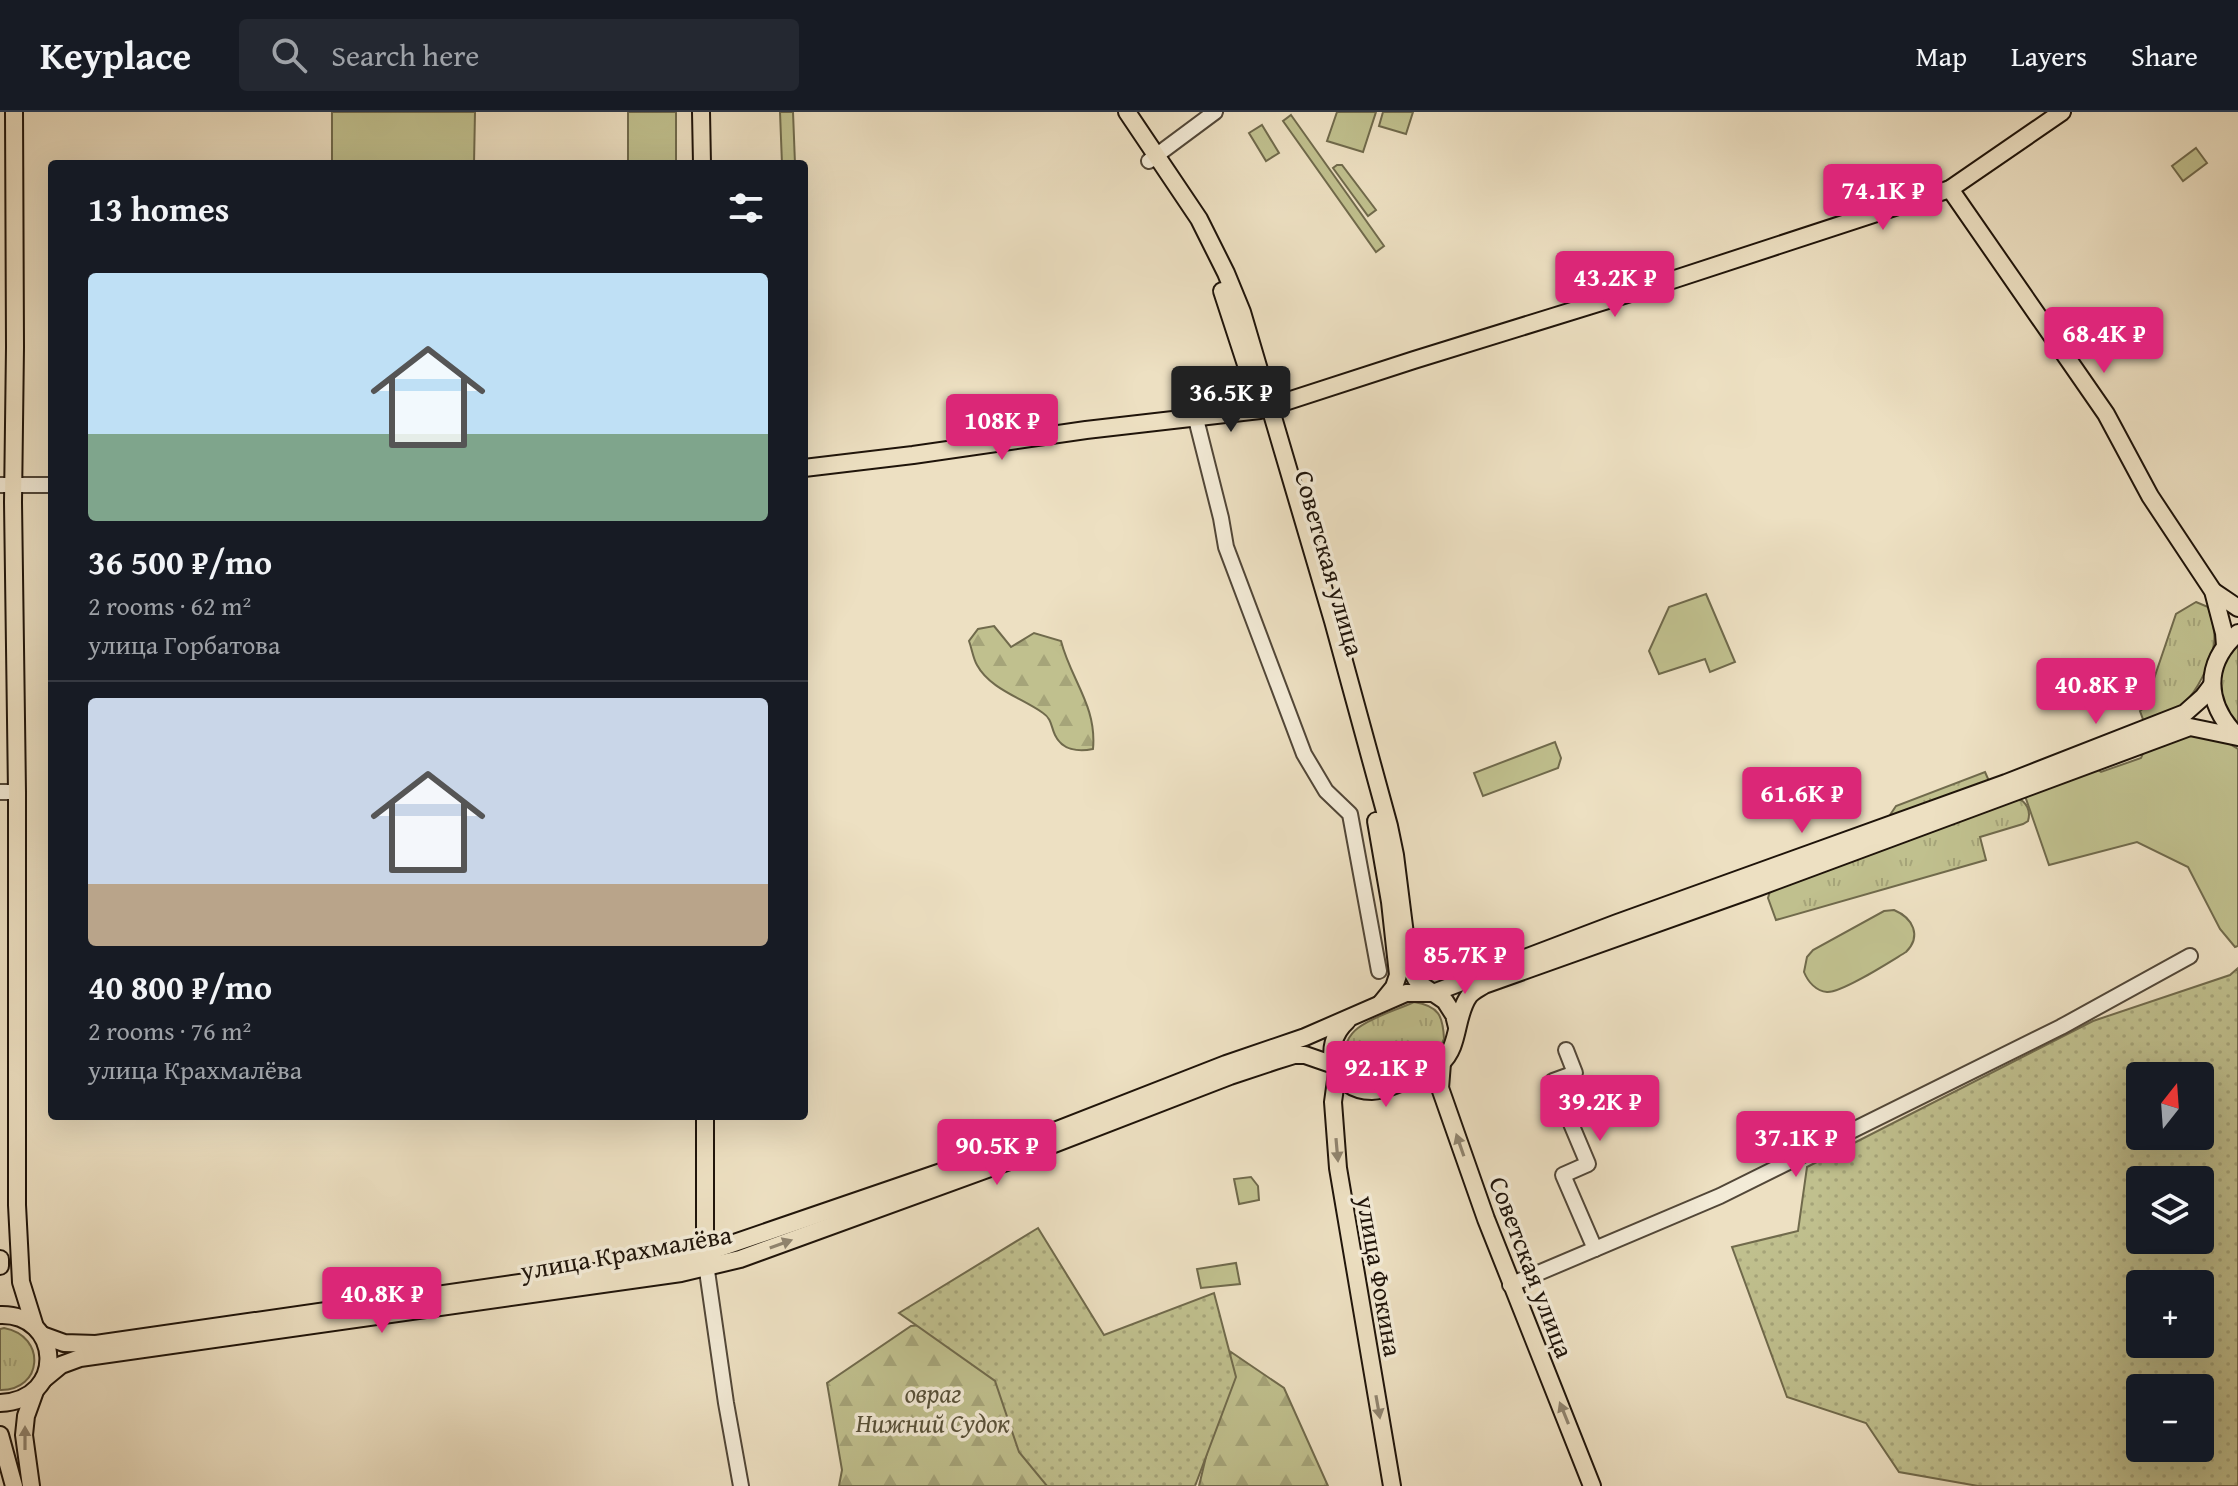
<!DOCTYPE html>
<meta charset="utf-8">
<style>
:root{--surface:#171b24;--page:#242831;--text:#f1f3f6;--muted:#9ea1a6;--line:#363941;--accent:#db2777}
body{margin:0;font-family:"Gentium Book Plus",serif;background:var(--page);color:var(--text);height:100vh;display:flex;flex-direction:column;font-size:30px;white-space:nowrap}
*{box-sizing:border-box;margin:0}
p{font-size:26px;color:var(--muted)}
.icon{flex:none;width:44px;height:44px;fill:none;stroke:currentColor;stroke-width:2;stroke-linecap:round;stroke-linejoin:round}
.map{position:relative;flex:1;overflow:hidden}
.details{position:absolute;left:48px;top:48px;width:760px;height:960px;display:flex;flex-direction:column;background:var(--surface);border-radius:8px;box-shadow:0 8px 32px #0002}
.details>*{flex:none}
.needle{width:52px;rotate:17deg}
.controls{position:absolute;left:2126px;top:950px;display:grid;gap:16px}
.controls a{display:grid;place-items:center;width:88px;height:88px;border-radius:8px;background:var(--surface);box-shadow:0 8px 32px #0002;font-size:40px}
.price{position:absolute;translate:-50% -68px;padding:0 18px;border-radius:8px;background:var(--accent);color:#fff;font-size:26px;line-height:52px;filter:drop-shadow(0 2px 4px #0008)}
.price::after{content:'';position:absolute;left:50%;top:48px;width:24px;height:18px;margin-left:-12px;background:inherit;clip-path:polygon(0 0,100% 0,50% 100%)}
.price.current{background:#222;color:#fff}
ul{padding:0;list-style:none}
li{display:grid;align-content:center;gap:16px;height:424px;padding:0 40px}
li+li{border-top:2px solid var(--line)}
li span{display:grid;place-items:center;height:248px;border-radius:8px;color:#555}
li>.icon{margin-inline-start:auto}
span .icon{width:144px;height:144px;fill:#fffc;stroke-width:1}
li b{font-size:34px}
h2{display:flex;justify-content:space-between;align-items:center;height:96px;padding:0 40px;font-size:34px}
header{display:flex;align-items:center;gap:48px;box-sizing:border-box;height:112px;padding:0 40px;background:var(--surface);border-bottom:2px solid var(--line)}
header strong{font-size:38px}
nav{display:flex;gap:44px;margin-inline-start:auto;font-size:28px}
.search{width:560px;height:72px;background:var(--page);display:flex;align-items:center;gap:20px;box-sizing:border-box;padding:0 28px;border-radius:8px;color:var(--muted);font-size:30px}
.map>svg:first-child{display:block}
.grass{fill:url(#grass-tufts);stroke:#706a4c;stroke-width:2}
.forest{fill:url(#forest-firs);stroke:#706a4c;stroke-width:2}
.park{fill:#c0c08e;stroke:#706a4c;stroke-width:2}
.garden{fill:url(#garden-dots);stroke:#706a4c;stroke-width:2;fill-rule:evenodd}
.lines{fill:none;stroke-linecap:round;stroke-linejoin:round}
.minor-casing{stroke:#524738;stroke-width:18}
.major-casing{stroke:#1f140a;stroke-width:20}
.minor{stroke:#f3ebd7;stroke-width:14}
.major{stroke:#ede0c2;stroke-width:16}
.oneway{fill:#90846f}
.labels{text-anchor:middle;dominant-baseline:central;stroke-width:7;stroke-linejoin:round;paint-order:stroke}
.street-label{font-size:26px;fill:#1f140a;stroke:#f3ebd7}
.park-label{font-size:26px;font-style:italic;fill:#575038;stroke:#f3ebd7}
</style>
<header>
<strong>Keyplace</strong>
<div class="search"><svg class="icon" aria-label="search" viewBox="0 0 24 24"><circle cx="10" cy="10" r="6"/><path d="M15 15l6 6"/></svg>Search here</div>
<nav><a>Map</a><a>Layers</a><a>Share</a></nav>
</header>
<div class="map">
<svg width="2238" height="1374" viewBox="0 0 2238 1374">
<defs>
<pattern id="grass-tufts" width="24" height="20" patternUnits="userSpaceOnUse" patternTransform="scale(2)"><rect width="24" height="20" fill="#c0c08e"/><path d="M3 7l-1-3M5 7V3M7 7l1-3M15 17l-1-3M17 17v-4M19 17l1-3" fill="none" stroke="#a5a479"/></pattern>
<pattern id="forest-firs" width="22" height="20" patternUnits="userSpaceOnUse" patternTransform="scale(2)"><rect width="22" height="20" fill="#c0c08e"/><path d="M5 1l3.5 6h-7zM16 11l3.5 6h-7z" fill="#a5a479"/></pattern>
<pattern id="garden-dots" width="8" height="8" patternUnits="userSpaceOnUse" patternTransform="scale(2)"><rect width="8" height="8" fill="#c0c08e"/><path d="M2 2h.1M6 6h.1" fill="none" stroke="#a5a479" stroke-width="1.8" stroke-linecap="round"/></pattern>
</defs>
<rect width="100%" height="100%" fill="#ede0c2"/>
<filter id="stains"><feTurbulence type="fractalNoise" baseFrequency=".0025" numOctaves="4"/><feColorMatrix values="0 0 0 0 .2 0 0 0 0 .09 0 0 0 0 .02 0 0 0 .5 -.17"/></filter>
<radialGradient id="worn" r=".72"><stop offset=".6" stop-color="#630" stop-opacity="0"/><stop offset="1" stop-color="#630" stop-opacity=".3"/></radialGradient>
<!-- grass -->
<g class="grass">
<path d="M 2196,490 L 2208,495 C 2212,507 2216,520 2214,532 C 2211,551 2197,580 2183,592 C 2172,602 2158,607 2145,613 L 2140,599 L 2144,596 L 2176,502 Z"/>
<path d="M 2238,530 L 2238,617 C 2214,579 2210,568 2238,530 Z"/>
<polygon points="1985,660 1989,669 1886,709 1896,694"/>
<path d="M 2017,686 C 2027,690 2031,699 2028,709 L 2023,712 L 1980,725 L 1986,748 L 1776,808 L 1768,786 L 1770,779 Z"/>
<path d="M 1414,890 C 1439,894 1443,904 1444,927 C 1441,933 1439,939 1434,943 C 1423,952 1378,971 1365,968 C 1339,962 1339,930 1358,916 C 1374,904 1397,898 1414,890 Z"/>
<path d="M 4,1216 C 47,1224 43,1279 0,1278 L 0,1217 Z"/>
</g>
<!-- forest -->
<g class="forest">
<path d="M 994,514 L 1011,535 L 1034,521 L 1061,529 C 1071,568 1097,594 1093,637 C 1078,640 1062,638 1055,623 C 1051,615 1052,607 1043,601 C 1022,586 990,577 977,553 C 973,546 972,537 969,529 L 978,517 Z"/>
<polygon points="959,1209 1103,1374 839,1374 842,1358 827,1271 911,1214"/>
<polygon points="1231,1240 1284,1276 1328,1374 1199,1374"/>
</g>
<!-- park -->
<g class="park">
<polygon points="332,0 475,0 474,52 332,52"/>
<rect x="628" y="0" width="48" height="52"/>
<polygon points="780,0 793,0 795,52 782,52"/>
<polygon points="1337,0 1376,0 1363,40 1327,29"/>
<polygon points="1383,0 1413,0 1406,22 1379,14"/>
<polygon points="1291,3 1384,134 1376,140 1283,9"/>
<polygon points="1262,13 1279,41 1266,49 1249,21"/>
<polygon points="2196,36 2207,51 2183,69 2172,54"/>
<polygon points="1337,53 1342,53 1376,98 1368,104 1333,56"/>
<polygon points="1706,482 1735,550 1710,560 1705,547 1659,562 1649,539 1669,495"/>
<polygon points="2195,622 2221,627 2238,637 2238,834 2235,835 2220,817 2188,755 2137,730 2049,753 2024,681 2094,655 2101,660 2141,646 2146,635"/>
<polygon points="1555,630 1561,646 1558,656 1483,684 1474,661"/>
<path d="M 1894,798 C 1913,806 1922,824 1906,840 C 1891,849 1842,881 1827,880 C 1816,879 1808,870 1804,860 L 1807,845 L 1813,838 L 1884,799 Z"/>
<polygon points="1251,1065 1258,1074 1259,1088 1239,1092 1234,1067"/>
<polygon points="1236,1151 1240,1172 1201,1176 1197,1157"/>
</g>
<!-- garden -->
<g class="garden">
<path d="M 2238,856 L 2238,1374 L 1978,1374 L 1899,1360 L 1866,1311 L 1787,1285 L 1732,1135 L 1798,1119 L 1807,1055 L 2093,909 L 2230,863 ZM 2140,964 L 2200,964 L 2200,1024 L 2140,1024 ZM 2140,1068 L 2200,1068 L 2200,1128 L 2140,1128 ZM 2140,1172 L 2200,1172 L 2200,1232 L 2140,1232 ZM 2140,1276 L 2200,1276 L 2200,1336 L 2140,1336 Z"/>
<polygon points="1038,1116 1104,1223 1214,1181 1236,1265 1195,1374 1047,1374 1019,1340 995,1269 899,1201"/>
</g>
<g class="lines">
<defs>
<g id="minor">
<polyline points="1149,49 1215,0"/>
<polyline points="1196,307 1221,406 1226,435 1304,642 1326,679 1350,702 1379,859"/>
<polyline points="0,373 52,373"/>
<polyline points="0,680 17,680"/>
<polyline points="1566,938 1575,961 1553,969 1588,1052 1563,1063 1595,1137"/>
<polyline points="705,1145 726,1291 741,1374"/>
<polyline points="1510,1173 1720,1084 2061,915 2190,844"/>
</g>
<g id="major">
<polyline points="14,0 15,235 13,390 17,680 17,1093 21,1170 35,1215"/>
<polyline points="701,0 702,52"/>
<polyline points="1127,0 1199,107 1226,161 1242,200 1333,509 1389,714 1395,743 1409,854 1416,867 1423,874 1445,889 1454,903 1457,915"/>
<polyline points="1950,77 2106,302 2150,384 2213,479 2224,521 2225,534"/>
<polyline points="1222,179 1252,271"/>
<polyline points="804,356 913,343 1086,318 1260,298 1414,248 1666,170 1950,77 2062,0"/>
<polyline points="2213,479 2238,496"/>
<path d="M 2237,624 C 2205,591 2203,552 2238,521"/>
<polyline points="1376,709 1390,790 1398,863 1394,875 1381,891"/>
<path d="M 1347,909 C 1319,934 1333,979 1372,979 C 1384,979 1397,972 1408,968 C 1418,964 1432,959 1441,951 C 1460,935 1455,903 1469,884 C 1473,879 1480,876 1484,873 L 1759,775 L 2190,615 L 2238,625"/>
<polyline points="1442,951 1440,976 1486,1107 1592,1374"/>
<polyline points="1337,961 1333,990 1338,1056 1392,1374"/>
<polyline points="705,1141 705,1004"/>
<polyline points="0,1147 0,1154"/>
<path d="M 0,1203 C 61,1201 68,1288 0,1291"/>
<polyline points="42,1223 64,1231 96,1232 679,1148 705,1141 1011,1036 1226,952 1305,925 1406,881 1433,881 1617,811 2006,671 2185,601 2203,585 2212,573"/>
<polyline points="44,1267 61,1253 80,1246 681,1161 740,1147 1015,1047 1230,964 1275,949 1294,943 1305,943 1334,953"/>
<polyline points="0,1323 14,1374"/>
<polyline points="31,1374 24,1323 26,1304 35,1279"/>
</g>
</defs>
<!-- minor casing -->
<use href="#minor" class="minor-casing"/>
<!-- major casing -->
<use href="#major" class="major-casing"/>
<!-- minor -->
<use href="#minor" class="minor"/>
<!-- major -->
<use href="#major" class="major"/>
</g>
<!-- one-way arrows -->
<defs><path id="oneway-solid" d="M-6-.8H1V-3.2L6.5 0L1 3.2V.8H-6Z" transform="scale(2)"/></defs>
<g class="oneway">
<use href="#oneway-solid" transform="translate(1460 1033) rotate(-109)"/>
<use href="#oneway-solid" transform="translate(1337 1038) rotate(85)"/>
<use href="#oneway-solid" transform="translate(781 1132) rotate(-20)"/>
<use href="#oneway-solid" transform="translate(1378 1295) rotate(80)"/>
<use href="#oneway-solid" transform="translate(1564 1301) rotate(-112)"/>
<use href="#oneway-solid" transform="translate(25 1326) rotate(-90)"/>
</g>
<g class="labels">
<!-- street labels -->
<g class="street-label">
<text transform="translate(1330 451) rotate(74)">Советская улица</text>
<text transform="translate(626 1140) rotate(-10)">улица Крахмалёва</text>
<text transform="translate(1532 1155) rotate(69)">Советская улица</text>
<text transform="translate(1380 1164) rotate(80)">улица Фокина</text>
</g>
<!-- park labels -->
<g class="park-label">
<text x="933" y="1280">овраг<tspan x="933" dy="30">Нижний Судок</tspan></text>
</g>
</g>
<rect width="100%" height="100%" filter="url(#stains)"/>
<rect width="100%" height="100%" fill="url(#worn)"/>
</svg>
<div class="controls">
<a><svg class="needle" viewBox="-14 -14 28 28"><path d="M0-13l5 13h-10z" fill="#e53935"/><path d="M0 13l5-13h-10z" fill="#9ea1a6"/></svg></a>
<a><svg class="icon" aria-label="layers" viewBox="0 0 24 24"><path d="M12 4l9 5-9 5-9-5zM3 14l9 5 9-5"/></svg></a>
<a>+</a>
<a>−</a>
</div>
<b class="price" style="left:1883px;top:120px">74.1K ₽</b>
<b class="price" style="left:1615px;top:207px">43.2K ₽</b>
<b class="price" style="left:2104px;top:263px">68.4K ₽</b>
<b class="price current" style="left:1231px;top:322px">36.5K ₽</b>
<b class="price" style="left:1002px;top:350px">108K ₽</b>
<b class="price" style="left:2096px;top:614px">40.8K ₽</b>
<b class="price" style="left:1802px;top:723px">61.6K ₽</b>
<b class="price" style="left:1465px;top:884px">85.7K ₽</b>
<b class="price" style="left:1386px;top:997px">92.1K ₽</b>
<b class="price" style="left:1600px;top:1031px">39.2K ₽</b>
<b class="price" style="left:1796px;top:1067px">37.1K ₽</b>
<b class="price" style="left:997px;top:1075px">90.5K ₽</b>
<b class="price" style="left:382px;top:1223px">40.8K ₽</b>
<section class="details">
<h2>13 homes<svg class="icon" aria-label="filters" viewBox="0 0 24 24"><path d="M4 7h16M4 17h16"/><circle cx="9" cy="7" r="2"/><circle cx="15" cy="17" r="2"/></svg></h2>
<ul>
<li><span style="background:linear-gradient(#bfe0f5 65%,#7fa58c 0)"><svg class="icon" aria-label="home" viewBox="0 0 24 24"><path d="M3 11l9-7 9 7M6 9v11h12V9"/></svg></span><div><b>36 500 ₽/mo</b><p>2 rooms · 62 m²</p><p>улица Горбатова</p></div></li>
<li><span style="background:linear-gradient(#c9d6e8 75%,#b9a48a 0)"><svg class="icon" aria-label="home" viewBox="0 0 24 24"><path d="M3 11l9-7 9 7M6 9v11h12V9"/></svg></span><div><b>40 800 ₽/mo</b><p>2 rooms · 76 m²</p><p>улица Крахмалёва</p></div></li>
</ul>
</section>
</div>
